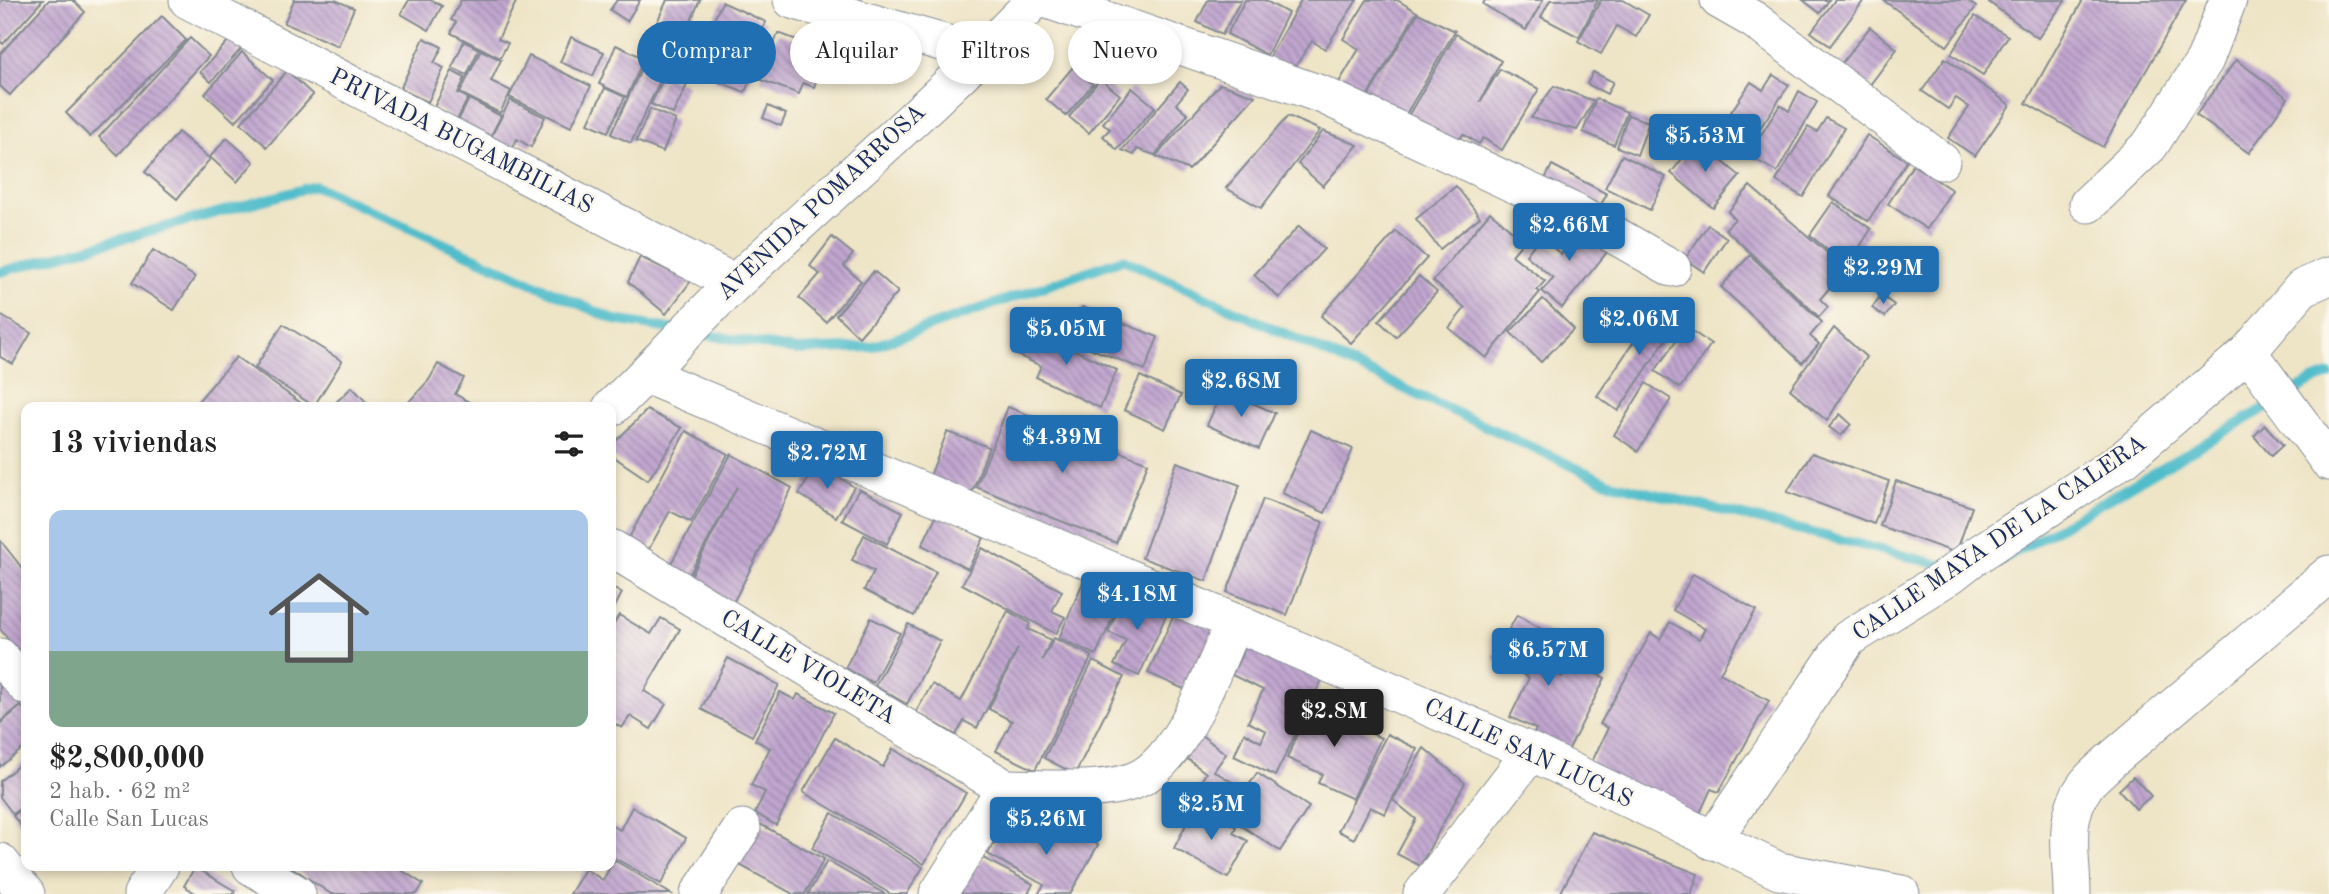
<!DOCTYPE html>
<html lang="es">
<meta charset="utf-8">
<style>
:root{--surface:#fff;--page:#f6f6f6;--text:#222;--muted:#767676;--accent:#1f6fb2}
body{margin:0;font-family:"Old Standard TT",serif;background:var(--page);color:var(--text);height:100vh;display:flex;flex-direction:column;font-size:26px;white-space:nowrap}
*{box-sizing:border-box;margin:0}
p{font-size:23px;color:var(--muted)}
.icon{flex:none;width:38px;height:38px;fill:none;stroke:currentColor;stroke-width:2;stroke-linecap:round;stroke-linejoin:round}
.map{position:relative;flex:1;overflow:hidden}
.details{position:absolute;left:21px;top:402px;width:595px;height:469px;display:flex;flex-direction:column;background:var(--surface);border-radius:14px;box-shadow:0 4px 10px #0003}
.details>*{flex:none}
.guide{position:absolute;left:637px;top:21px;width:665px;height:63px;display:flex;gap:14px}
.price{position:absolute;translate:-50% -60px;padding:0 16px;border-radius:7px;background:var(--accent);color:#fff;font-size:23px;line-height:46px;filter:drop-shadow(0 2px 4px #0008)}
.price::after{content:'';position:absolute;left:50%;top:42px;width:21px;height:16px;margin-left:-10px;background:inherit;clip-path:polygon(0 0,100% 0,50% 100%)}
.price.active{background:#222;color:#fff}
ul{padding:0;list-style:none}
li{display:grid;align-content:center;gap:14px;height:371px;padding:0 28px}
li span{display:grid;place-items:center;height:217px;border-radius:14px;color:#555}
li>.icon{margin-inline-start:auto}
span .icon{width:126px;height:126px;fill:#fffc;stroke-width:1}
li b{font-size:30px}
h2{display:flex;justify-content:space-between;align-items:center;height:84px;padding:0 28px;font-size:30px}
.tag{padding:0 24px;border-radius:32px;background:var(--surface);box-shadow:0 4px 10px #0003;font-size:24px;line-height:63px}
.tag.active{background:var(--accent);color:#fff}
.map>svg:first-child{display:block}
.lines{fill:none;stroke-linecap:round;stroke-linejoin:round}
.stream{stroke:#51bdcb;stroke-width:10}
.building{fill:url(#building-back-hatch)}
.minor-casing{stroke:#848a92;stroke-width:39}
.minor{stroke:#fff;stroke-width:37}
.labels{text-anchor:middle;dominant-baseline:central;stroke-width:5;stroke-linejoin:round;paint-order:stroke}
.street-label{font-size:24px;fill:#1b2f5e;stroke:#fbf7ec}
</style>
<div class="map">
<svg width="2329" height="894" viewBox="0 0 2329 894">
<defs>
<pattern id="building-back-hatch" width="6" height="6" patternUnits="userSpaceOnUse" patternTransform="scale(1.75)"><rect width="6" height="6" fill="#c1a6cf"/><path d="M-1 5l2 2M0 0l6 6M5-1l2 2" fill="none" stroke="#9c88ab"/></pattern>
</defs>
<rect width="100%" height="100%" fill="#fbf7ec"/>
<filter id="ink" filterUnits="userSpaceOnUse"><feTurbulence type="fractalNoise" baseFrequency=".0143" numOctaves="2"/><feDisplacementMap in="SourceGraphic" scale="14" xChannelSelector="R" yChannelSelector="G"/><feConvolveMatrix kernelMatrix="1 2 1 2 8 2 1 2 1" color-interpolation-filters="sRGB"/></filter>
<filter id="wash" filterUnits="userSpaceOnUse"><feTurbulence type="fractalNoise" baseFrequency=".00686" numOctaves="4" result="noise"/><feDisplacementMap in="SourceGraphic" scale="28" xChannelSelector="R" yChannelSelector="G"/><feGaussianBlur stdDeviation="1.57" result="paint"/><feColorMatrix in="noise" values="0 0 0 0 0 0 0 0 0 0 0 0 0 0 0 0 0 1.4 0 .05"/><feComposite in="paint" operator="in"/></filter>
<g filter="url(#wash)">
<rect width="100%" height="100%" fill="#eee4c6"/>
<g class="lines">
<!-- stream -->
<g class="stream">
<polyline points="0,272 315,186 615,320 677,330"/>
<polyline points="696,333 796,350 871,347 1123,259 1607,482 1946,566"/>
<polyline points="2006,558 2310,382 2329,375"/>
</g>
</g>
<g id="blocks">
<!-- building -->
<g class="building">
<polygon points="2,0 43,0 3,44 0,41 0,3"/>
<polygon points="49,0 73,0 85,12 10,95 0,86 0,54"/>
<polygon points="294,0 335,0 354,8 338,46 284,23"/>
<polygon points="409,0 431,0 442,6 429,30 401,14"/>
<polygon points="461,0 517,0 498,39 508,43 500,58 451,33 456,22 451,20"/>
<polygon points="617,0 640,0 627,21 610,10"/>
<polygon points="667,0 700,0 681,44 653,31"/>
<polygon points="1208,0 1241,0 1222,35 1197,22"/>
<polygon points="1245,0 1264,0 1288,13 1267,55 1227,34"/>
<polygon points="1301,0 1357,0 1325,49 1312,41 1294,69 1269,58"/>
<polygon points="1367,0 1397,0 1417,12 1362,105 1335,89 1359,49 1343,39"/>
<polygon points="1485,0 1543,0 1526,30 1483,4"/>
<polygon points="1550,0 1598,0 1579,37 1541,17"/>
<polygon points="1601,0 1623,0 1649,15 1636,37 1617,26 1601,54 1578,41"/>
<polygon points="1803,0 1829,0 1820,13"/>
<polygon points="1835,0 1864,0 1830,46 1811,32"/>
<polygon points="1883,0 1967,0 1976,7 1947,46"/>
<polygon points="1986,0 2063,0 2065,1 2038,38"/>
<polygon points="2083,0 2186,0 2103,147 2026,103"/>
<polygon points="722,2 766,22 747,64 731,56 734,50 706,37"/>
<polygon points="1418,13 1455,31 1405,116 1369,95"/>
<polygon points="162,16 186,40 90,137 66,113"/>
<polygon points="1975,16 2008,36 1983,75 1951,54"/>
<polygon points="1870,27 1897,49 1869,86 1841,64"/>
<polygon points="778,33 827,51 814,87 803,83 799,94 761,80"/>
<polygon points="1456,34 1501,61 1480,102 1500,69 1539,89 1502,150 1483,138 1479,144 1463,134 1453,153 1401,128"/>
<polygon points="571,37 604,52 593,76 560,62"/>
<polygon points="190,38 209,56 118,155 99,137"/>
<polygon points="424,38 442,47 434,63 444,68 428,102 400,89"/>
<polygon points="230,39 241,49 211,82 200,72"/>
<polygon points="464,41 479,49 467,75 452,68"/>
<polygon points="616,45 644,58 627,97 599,84"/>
<polygon points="481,50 501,60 491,81 511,91 500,113 460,93"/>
<polygon points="242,52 273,80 235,122 205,94"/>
<polygon points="529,56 591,86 571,127 509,97"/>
<polygon points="1945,58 2010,105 1975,156 1948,138 1969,107 1956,98 1948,109 1922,91"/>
<polygon points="723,59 754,71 745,92 714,80"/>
<polygon points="2236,60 2288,98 2249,153 2196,115"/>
<polygon points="643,65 663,74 631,143 611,134"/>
<polygon points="1073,67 1093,84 1066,116 1046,99"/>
<polygon points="287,71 313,95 267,147 241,123"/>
<polygon points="452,71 465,78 458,93 468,98 457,120 434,107"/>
<polygon points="1593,72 1613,82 1607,94 1587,84"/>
<polygon points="665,75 687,85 673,114 651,104"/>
<polygon points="1773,75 1789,85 1746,149 1719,130 1751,82 1763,90"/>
<polygon points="1100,79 1120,95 1089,133 1069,117"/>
<polygon points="1180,82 1188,89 1176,104 1188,114 1155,155 1137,149 1134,155 1122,150"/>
<polygon points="1220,84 1255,96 1189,170 1156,156"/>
<polygon points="1554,86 1594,101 1577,130 1531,118"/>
<polygon points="605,88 625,97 608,132 588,123"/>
<polygon points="1132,88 1155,107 1117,150 1103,136 1110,129 1103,123"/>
<polygon points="1799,91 1817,102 1777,172 1748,155 1780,105 1789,111"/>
<polygon points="469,99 501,116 489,139 457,123"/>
<polygon points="1596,99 1627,112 1614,145 1583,132"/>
<polygon points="510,100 545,117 531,147 517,139 512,150 490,139"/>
<polygon points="768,106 786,114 781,126 763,118"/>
<polygon points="650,109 676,120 663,152 636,141"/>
<polygon points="1628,115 1649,122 1637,155 1617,147"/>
<polygon points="1288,116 1320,130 1261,208 1226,188"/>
<polygon points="1826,118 1844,128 1803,197 1776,181 1808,127 1817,132"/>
<polygon points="1323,131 1358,145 1323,186 1298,164"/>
<polygon points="1674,131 1692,139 1683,157 1666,149"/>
<polygon points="178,132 210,159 177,199 145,172"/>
<polygon points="1867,135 1907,161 1868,221 1829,196"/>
<polygon points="227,138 254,162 237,182 210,157"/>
<polygon points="1697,140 1740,176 1713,208 1671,173"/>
<polygon points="1622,155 1666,177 1650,210 1605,188"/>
<polygon points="1552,165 1607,194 1596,213 1542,185"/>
<polygon points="1913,165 1952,190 1927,229 1888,204"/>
<polygon points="1456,186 1480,217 1440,249 1416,219"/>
<polygon points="1750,186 1846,269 1820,299 1828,307 1819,317 1725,229 1735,219 1728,212"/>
<polygon points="1833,202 1871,229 1847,267 1810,235"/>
<polygon points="1490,212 1524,241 1512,255 1545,281 1537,290 1540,292 1486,358 1449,328 1465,308 1433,281"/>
<polygon points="1585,224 1612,246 1562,308 1542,291 1553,278 1526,255 1540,237 1561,254"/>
<polygon points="1708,225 1727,238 1704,272 1685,259"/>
<polygon points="1299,226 1324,249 1279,298 1254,275"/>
<polygon points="1396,231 1427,258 1351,343 1321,316"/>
<polygon points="832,237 853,254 844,266 861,281 826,322 799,298 820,274 810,266"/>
<polygon points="153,250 195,277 174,310 132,283"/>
<polygon points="1750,255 1822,322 1810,336 1819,344 1802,363 1721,287"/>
<polygon points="640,257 691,281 666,314 628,282"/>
<polygon points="874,271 898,292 859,337 836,315"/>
<polygon points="1419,276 1437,292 1396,337 1379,321"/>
<polygon points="1881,295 1894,305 1885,317 1872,308"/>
<polygon points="1543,299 1574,329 1541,362 1510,332"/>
<polygon points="1660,303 1681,317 1618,411 1597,396"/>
<polygon points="1082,307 1158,337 1145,370 1069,340"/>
<polygon points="0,315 31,333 13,364 0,357"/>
<polygon points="283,324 342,361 314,406 255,368"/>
<polygon points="1025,327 1117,370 1100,408 1036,377 1041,366 1013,353"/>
<polygon points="1686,327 1711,344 1680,388 1655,371"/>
<polygon points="1834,328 1866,357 1827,421 1790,389"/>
<polygon points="236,357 308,408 192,408"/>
<polygon points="438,364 464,378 455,394 480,408 412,408 406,405 429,380"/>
<polygon points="1140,376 1181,395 1165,429 1124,410"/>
<polygon points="1646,383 1671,399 1638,451 1614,435"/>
<polygon points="352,387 372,408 330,408"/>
<polygon points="1223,390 1275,413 1259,449 1207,425"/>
<polygon points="1008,407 1148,463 1116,543 976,487"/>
<polygon points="647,410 682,428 648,480 611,455 611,446"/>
<polygon points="1840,414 1851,424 1841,436 1829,427"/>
<polygon points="2265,425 2283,445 2271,456 2254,436"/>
<polygon points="1311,430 1353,449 1325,513 1282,493"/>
<polygon points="686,431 728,454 691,522 670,511 644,558 624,547"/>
<polygon points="947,432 989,447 971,495 929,479"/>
<polygon points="1812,453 1889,481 1874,524 1787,492"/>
<polygon points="731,454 792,488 733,603 689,580 737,487 687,579 668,569"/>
<polygon points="1177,462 1240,485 1206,581 1142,558"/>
<polygon points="818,464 854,487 836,517 799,494"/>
<polygon points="1896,481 1972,507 1956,553 1880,526"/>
<polygon points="859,489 903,512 887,544 842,520"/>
<polygon points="1263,499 1323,522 1287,615 1227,592"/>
<polygon points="937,514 984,538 968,569 922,545"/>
<polygon points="864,535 936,572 914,616 864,590 874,571 852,560"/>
<polygon points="0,540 26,573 26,662 0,629"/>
<polygon points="982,548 1062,591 1052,611 1065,617 1056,634 962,584"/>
<polygon points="1693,574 1756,610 1720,673 1769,701 1719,792 1711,789 1696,822 1588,770 1608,728 1600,724 1651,633 1660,639 1670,622 1699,639 1705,629 1673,610"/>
<polygon points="1086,575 1124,592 1096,655 1059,638"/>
<polygon points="611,587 622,593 611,615"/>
<polygon points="1124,596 1142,605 1145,598 1169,609 1139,676 1114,665 1126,640 1108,632"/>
<polygon points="1008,611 1030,623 1028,629 1051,640 1042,660 1054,638 1092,656 1035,770 996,751 1012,721 989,709 1018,648 977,728 964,721 956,735 916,712 932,684 961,701"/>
<polygon points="1175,612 1215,630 1188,691 1148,673"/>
<polygon points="619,615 651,634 661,618 680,629 644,691 666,704 651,729 630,716 622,728 611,722 611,629"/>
<polygon points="1517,615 1552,635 1536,663 1562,677 1571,661 1605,678 1565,757 1531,739 1536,729 1510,717 1529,678 1493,658"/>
<polygon points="871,618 900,633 873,683 845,668"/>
<polygon points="908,624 940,641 907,704 875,686"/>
<polygon points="1248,641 1323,678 1275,776 1234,756 1244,733 1261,742 1266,731 1248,722 1263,690 1232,675"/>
<polygon points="728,658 779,685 752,736 701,709"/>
<polygon points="1093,661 1124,677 1075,774 1044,758"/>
<polygon points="0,680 21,705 0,722"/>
<polygon points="780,692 795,700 798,694 834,713 776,825 755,813 765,792 751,785 770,748 755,740"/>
<polygon points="1312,701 1347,717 1345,721 1381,738 1353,799 1318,783 1322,774 1287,758"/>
<polygon points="21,706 26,712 26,746 0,767 0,724"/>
<polygon points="1196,731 1226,754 1214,771 1237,785 1221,811 1193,794 1206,773 1181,754"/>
<polygon points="1387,734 1417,749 1385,814 1370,807 1354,839 1338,831"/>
<polygon points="835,738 883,767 893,749 966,793 924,864 803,792"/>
<polygon points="1424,748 1465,783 1420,866 1397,854 1416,819 1393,800"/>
<polygon points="26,759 26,803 13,814 0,797 0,781"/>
<polygon points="1257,773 1309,807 1280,851 1228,817"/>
<polygon points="2133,777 2151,796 2136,809 2119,790"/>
<polygon points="26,805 26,832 13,816"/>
<polygon points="1196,805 1236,827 1233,833 1248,841 1228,878 1174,848"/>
<polygon points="632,807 686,838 661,884 611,856 611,825 620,830"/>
<polygon points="832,813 923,867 907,894 891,894 812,848"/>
<polygon points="1057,822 1098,845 1070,894 1038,894 1044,885 988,854 1005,823 1044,845"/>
<polygon points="760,824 824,859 805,894 793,894 738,864"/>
<polygon points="1592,832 1698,874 1691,894 1560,894"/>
<polygon points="983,858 1033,884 1028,894 963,894 957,891"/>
<polygon points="614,860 671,894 570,894 585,869 603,880"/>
<polygon points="827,861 885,894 808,894"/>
<polygon points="290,866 395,866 423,884 417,894 331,894"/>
<polygon points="195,867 235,891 234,894 197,894 184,886"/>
</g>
</g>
</g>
<g filter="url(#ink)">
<use href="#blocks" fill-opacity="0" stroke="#848a92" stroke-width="2"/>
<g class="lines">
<defs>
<g id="minor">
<polyline points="188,0 734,283"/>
<polyline points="792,0 983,54"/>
<polyline points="1048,0 1323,95 1574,212 1672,268"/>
<polyline points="1719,0 1754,20 1941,161"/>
<polyline points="2088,204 2150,145 2205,60 2228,0"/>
<polyline points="2248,352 2329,462"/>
<polyline points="646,375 1234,622 1531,752 1779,871 1901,894"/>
<path d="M 611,408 C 655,367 694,321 738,280 C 837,187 941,98 1035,0"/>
<polyline points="611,548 1005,788"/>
<polyline points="0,657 26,686"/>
<path d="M 1005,788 C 1042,788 1105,794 1138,779 C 1182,759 1215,665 1234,622"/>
<polyline points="1712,841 1848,639 1949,576 1971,559 2125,458 2248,352 2302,288 2329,276"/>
<polyline points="0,862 26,894"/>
<polyline points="251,866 297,894"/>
<polyline points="142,894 160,866"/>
<polyline points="699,894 742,828"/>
<polyline points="938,894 1005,788"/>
<polyline points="1422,894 1531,752"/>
<path d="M 2072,894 C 2072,857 2061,819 2085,786 C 2091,777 2101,770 2109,762 L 2329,574"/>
</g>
</defs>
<!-- minor casing -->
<use href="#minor" class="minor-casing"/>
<!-- minor -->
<use href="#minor" class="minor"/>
</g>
</g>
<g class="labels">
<!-- street labels -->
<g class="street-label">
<text transform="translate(461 142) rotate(27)">PRIVADA BUGAMBILIAS</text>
<text transform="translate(822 203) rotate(-43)">AVENIDA POMARROSA</text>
<text transform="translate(2000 539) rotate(-34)">CALLE MAYA DE LA CALERA</text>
<text transform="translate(808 668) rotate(31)">CALLE VIOLETA</text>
<text transform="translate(1528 754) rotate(25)">CALLE SAN LUCAS</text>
</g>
</g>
</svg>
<b class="price" style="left:1705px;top:174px">$5.53M</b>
<b class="price" style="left:1569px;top:263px">$2.66M</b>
<b class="price" style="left:1883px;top:306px">$2.29M</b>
<b class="price" style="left:1639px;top:357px">$2.06M</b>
<b class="price" style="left:1066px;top:367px">$5.05M</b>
<b class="price" style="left:1241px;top:419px">$2.68M</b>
<b class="price" style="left:1062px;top:475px">$4.39M</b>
<b class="price" style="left:827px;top:491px">$2.72M</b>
<b class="price" style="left:1137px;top:632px">$4.18M</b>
<b class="price" style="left:1548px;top:688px">$6.57M</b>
<b class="price active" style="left:1334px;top:749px">$2.8M</b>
<b class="price" style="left:1211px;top:842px">$2.5M</b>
<b class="price" style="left:1046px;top:857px">$5.26M</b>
<div class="guide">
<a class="tag active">Comprar</a>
<a class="tag">Alquilar</a>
<a class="tag">Filtros</a>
<a class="tag">Nuevo</a>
</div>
<section class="details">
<h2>13 viviendas<svg class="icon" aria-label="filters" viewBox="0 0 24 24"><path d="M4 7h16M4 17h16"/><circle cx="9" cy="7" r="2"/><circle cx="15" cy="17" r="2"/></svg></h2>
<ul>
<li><span style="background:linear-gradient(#a9c7e8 65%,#7fa58c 0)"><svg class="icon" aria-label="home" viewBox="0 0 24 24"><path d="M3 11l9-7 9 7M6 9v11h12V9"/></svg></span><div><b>$2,800,000</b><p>2 hab. · 62 m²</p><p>Calle San Lucas</p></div></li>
</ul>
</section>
</div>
